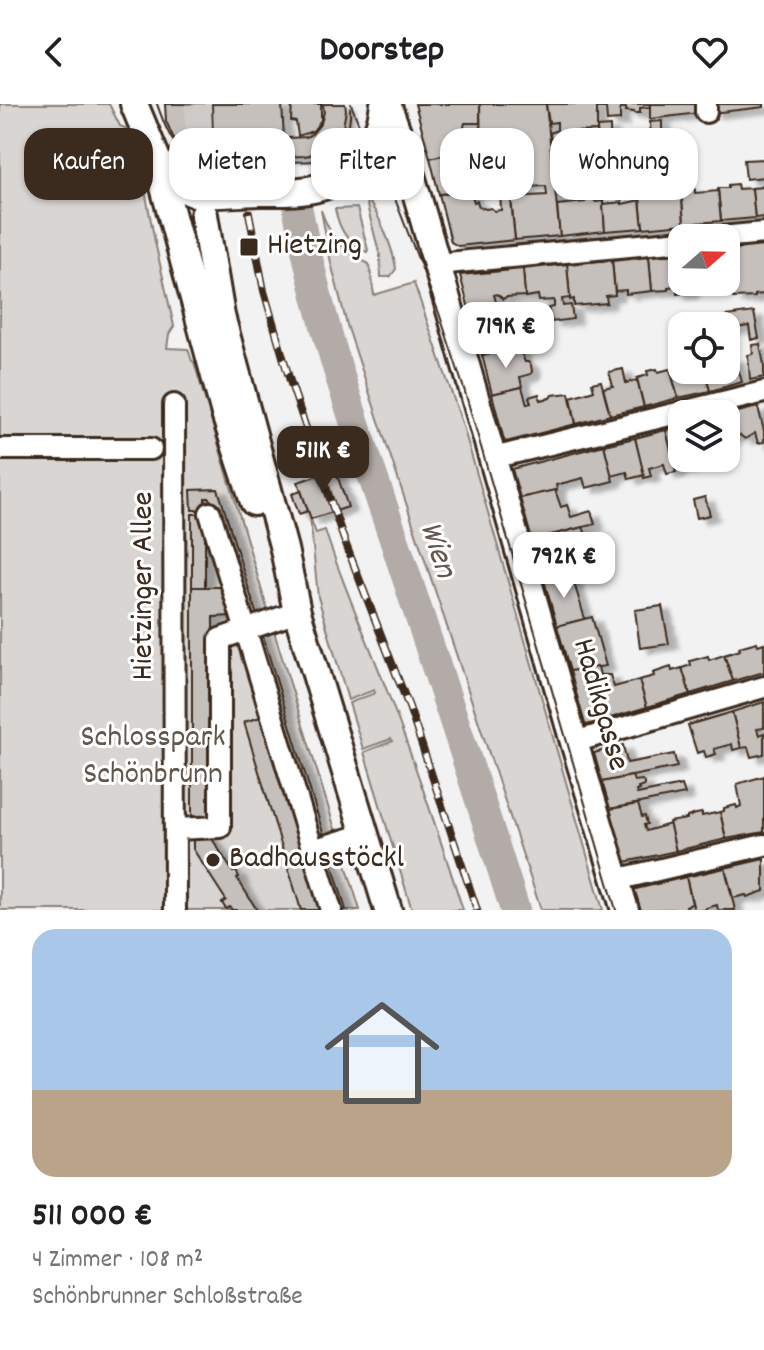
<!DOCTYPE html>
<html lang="de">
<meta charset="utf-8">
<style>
:root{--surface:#fff;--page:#f6f6f6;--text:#202124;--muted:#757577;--line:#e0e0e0;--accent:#3b2a1e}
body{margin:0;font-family:Dekko,sans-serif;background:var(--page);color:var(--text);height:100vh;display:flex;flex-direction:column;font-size:30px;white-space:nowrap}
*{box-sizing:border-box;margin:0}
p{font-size:26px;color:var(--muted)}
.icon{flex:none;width:44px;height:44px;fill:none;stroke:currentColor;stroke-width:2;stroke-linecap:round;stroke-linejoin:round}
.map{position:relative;height:806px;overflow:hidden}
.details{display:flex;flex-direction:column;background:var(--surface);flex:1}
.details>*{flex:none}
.hud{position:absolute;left:24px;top:24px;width:716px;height:72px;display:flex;gap:16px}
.needle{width:52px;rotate:70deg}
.controls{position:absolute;left:668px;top:120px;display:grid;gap:16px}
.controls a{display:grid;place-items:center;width:72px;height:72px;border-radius:16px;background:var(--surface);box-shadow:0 2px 6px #0004;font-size:40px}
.price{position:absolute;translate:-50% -68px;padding:0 18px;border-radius:16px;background:#fff;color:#222;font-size:26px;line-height:52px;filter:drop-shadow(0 2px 4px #0008)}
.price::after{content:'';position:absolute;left:50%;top:48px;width:24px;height:18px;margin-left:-12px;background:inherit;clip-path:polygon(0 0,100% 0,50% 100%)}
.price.active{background:var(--accent);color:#fff}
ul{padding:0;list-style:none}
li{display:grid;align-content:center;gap:16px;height:424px;padding:0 32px}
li+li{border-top:2px solid var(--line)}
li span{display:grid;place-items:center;height:248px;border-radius:24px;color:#555}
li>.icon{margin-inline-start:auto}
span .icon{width:144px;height:144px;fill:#fffc;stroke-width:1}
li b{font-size:34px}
.chip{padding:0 28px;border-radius:24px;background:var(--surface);box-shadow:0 2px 6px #0004;font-size:28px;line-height:72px}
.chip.active{background:var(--accent);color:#fff}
header{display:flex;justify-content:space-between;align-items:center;height:104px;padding:0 32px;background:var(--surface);font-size:36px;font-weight:700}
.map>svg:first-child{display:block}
.green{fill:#d8d5d2;stroke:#8a8078;stroke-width:2}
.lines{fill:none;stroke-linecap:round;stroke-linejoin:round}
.river{stroke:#b2aba7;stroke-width:30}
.building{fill:#c6c0bd;stroke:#3b2a1e;stroke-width:2;filter:url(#shadow)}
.major-tunnel{stroke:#cecac8;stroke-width:26;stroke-dasharray:26 13;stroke-linecap:butt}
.minor-casing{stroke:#3b2a1e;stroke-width:26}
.major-casing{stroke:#3b2a1e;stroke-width:32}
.minor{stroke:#fff;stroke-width:20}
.major{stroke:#fff;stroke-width:26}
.tram{stroke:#3b2a1e;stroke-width:2}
.rail-casing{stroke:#3b2a1e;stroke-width:8}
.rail{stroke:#fff;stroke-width:5;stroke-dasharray:15;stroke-linecap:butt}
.poi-dot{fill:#3b2a1e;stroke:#fff;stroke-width:3}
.labels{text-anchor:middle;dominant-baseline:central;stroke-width:6;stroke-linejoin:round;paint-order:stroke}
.poi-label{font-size:32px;fill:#3b2a1e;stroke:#fff;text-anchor:start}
.street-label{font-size:32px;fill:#3b2a1e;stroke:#fff}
.park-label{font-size:32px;fill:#62554b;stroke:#fff}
.water-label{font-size:34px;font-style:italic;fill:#65574e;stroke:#fff}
</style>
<header><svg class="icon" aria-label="back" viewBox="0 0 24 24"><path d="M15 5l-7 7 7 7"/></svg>Doorstep<svg class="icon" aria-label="heart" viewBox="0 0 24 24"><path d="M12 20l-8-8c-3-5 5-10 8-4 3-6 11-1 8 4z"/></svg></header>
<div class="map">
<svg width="764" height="806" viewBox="0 0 764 806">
<defs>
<filter id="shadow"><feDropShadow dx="9" dy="5" stdDeviation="2" flood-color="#0004"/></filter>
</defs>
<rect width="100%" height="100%" fill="#f3f2f2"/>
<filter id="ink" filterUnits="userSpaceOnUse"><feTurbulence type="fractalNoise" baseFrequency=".0125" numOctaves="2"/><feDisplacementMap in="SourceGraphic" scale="16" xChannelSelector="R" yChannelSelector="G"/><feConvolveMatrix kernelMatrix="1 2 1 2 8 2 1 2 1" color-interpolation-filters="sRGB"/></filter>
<g filter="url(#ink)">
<!-- green -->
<g class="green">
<polygon points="0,0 109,0 120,22 125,24 129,29 142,71 155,138 174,222 169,230 167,244 188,245 192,257 194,258 272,521 360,806 0,806"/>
<path d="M 365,94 C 378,105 394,148 396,165 L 390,173 L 381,173 L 380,152 Z"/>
<path d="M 357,104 L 368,146 L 367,148 C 348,141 339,125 335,105 Z"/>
<path d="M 321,106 C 330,133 344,148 369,160 L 374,191 L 414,179 L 463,322 L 603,806 L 541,806 L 347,221 L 331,159 Z"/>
<path d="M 310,413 L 316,429 L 325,426 C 343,483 368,536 389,592 C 416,662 440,734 463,806 L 412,806 L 364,648 L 393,637 L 391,635 L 363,645 L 349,599 L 375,589 L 374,586 L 348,596 L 318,493 Z"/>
</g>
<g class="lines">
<!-- river -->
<path class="river" d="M 298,107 C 319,219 356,324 393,432 C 434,556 476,681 515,806"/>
</g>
<!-- building -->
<g class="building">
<polygon points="165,0 192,0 189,14 194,26 201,33 213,38 306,33 312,30 321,19 324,8 323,0 345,0 346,6 342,29 336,37 318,49 305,52 210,56 199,54 188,49 180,41 173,33 166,17"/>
<polygon points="191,0 204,0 205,36 196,31 190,21 188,9"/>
<polygon points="212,0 282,0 284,35 246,36 246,45 229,46 228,37 213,38"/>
<polygon points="292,0 321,0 321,16 313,27 298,32 296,18 291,17"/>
<polygon points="415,0 480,0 480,19 465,19 463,27 460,31 456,31 460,47 430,54"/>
<polygon points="480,0 546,0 560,132 515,136 511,93 547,91 546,82 527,83 527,86 482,88"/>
<polygon points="546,0 597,0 597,27 572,28 572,55 553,56 550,29 557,26 557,18 549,19"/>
<polygon points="597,0 620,0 620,16 607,17 606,4 597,4"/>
<polygon points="620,0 650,0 650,3 640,4 640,9 634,9 634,8 626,7 626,4 620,4"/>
<polygon points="650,0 698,0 699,9 650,15"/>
<polygon points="711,0 764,0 764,3 712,9"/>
<polygon points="662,17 662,38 651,38 650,18"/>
<polygon points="610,22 611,61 599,62 597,23"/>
<polygon points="675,35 677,52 660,52 660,42 670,41"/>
<polygon points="460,47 463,60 460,61 461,64 458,68 460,76 475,75 473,47 481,47 482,88 439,90 430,54"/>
<polygon points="764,55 764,73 746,75 744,56"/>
<polygon points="737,80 738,85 752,84 755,114 721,117 718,84 728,84 728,81"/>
<polygon points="764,80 764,113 755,114 752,84 762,83 762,81"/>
<polygon points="695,84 695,89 718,87 721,117 684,120 681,85"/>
<polygon points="681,85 684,120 643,124 640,94 655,93 654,87"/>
<polygon points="500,87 510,87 515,136 458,142 451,138 439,90 471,89 474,98 477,97 479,103 486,105 491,104 495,107 501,106"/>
<polygon points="589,94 592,94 596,98 603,97 605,127 560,132 557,101 585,98"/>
<polygon points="640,96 643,124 605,127 603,100 622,98 622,100"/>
<polygon points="764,142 764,190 755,191 755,193 733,194 732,183 725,184 726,146"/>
<polygon points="682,150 682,178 694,178 694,181 689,181 690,189 677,190 677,182 668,183 668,186 652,187 649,152"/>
<polygon points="649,153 652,187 626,190 626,186 615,187 612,157"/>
<polygon points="612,156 615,191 606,192 607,199 574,202 574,195 570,196 567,160"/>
<polygon points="567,160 570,194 562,195 563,202 571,201 573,215 552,218 548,204 554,203 554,196 539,197 538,191 525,193 523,165"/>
<polygon points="523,165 525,192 506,193 503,195 497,190 494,191 498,205 470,209 460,171"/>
<polygon points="508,204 512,218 514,218 517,227 514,228 519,246 482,251 470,209"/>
<polygon points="754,208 759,234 751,236 749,222 729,225 726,225 726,222 722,222 721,220 727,218 725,212"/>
<polygon points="760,240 764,261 764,273 750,276 748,251 753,250 752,241"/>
<polygon points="520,246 525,258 528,258 531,261 532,267 531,270 520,273 522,283 492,290 482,251"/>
<polygon points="682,251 682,266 705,266 710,287 678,294 671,268 681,265 678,252"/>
<polygon points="735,253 742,278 710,287 705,266 726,266 726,256"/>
<polygon points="623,265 626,279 637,276 644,303 610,311 603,284 613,282 609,268"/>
<polygon points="657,265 658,268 670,265 678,294 644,303 637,274 648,271 647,267"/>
<polygon points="601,277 610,311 576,320 571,293 594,286 592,279"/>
<polygon points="522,283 527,300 531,299 529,293 539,290 540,296 550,294 552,291 569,289 576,320 506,338 504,336 492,290"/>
<polygon points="758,303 764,327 764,338 758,339 755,329 745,335 740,331 728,335 726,311"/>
<polygon points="682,322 682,354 697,354 699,360 675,366 666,326"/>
<polygon points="666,326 676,368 667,370 664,360 649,364 651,372 644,374 635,334"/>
<polygon points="635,334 644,371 629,375 627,368 611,372 604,341"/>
<polygon points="604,341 613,377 586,384 583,374 556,381 557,386 520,394 512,365"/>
<polygon points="335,365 348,403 311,415 298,378"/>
<polygon points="218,385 258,515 248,518 210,394 205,394 205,406 192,406 191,386"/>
<polygon points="555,386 561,403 567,401 571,413 591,407 595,420 532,436 520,394"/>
<polygon points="301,387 308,407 299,410 292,390"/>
<polygon points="705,393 710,411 697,414 693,396"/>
<rect x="192" y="410" width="13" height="73"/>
<polygon points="583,423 587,433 578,436 579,441 564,446 567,447 570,460 582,456 587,452 591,454 594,463 544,476 532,436"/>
<polygon points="571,469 585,515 557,522 544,476"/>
<polygon points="192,483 224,483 232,512 213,513 213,716 192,716"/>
<polygon points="662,502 669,540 640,544 635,506"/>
<polygon points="592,513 606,562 591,564 591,561 586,562 586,565 570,567 557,522"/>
<polygon points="261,526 325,735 316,738 252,529"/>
<polygon points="757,538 758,541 764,539 764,568 733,577 724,551 740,546 739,543"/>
<polygon points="724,551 733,577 690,590 682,564 691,561 690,557 708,552 709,556"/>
<polygon points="598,563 600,571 610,571 614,583 639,576 647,603 587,621 585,620 570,567"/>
<polygon points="671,563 672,567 682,564 690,590 647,603 639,576 654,572 653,569"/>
<polygon points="764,598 764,624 757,625 759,631 764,629 764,650 751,653 748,643 741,644 732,608"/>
<polygon points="732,608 741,644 733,646 732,640 714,645 716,650 706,653 704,647 697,649 688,621"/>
<polygon points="267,611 325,806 301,806 244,618"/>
<polygon points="623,641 627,659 674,650 677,663 602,678 594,649"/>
<polygon points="632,672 634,677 642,676 644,679 644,682 638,684 639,686 636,687 637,690 682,681 685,690 610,705 602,678"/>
<polygon points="764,672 764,728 726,735 720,708 724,707 724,704 736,701 737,704 741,702 737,680"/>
<polygon points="638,700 642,713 645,712 647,720 644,721 646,727 670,720 676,747 625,758 610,705"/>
<polygon points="720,708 726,735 676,747 669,718 687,715 687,713 696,710 702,709 702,712"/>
<polygon points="201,728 211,733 233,768 236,767 239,773 237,774 257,806 232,806 230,803 226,805 222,799 226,796 193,745 193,733"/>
<polygon points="329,749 346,806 336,806 320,752"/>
<polygon points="764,755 764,787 747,793 746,791 733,794 725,764"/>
<polygon points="725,764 735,806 718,806 717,801 706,804 705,806 694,806 686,773"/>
<polygon points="686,773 692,800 686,802 687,805 641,806 634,786 636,785"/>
</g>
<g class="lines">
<!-- major-tunnel -->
<polyline class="major-tunnel" points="198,0 200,65 204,111"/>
<defs>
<g id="minor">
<polyline points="706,0 706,8"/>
<polyline points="710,134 764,129"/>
<polyline points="437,160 682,137"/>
<polyline points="174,301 175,806"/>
<polyline points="0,345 151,345"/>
<polyline points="493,354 764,288"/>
<polyline points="210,409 331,806"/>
<polyline points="574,638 764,583"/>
<polyline points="175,725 220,723 220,535 297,508"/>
<polyline points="312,746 365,730"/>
<polyline points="615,776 764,741"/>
</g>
<g id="major">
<polyline points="134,0 156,53 226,313 254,398"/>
<polyline points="387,0 402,41 421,105 574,638 625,806"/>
<path d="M 160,60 C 169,73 180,85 196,90 C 217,91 237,89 258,88 C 274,88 292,89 308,86 C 352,79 379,43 384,0"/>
<polyline points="204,111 221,212 284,445 297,508 388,806"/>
</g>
</defs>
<!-- minor casing -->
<use href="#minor" class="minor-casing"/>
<!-- major casing -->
<use href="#major" class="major-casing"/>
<!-- minor -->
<use href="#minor" class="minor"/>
<!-- major -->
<use href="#major" class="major"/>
<!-- tram -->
<g class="tram">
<path d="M 157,0 C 169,33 177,57 217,60 L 354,56 C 371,60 380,68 390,82 L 439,209 L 465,288 L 616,806"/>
<polyline points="351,0 377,67"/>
<path d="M 319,54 C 340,45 352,27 350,4"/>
</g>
<defs>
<polyline id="rail" points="249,109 264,187 290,277 343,433 409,603 477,806"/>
</defs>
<!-- rail casing -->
<use href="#rail" class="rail-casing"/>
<!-- rail -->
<use href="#rail" class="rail"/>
</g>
</g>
<!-- markers -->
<g class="poi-dot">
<rect x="239" y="133" width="20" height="20" rx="4"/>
<circle cx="213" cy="756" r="8"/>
</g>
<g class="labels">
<!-- poi labels -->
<g class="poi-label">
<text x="267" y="143">Hietzing</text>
<text x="229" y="756">Badhausstöckl</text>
</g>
<!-- street labels -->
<g class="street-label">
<text transform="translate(145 482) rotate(-90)">Hietzinger Allee</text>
<text transform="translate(599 601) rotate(74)">Hadikgasse</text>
</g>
<!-- park labels -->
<g class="park-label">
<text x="153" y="635">Schlosspark<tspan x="153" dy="37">Schönbrunn</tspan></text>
</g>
<!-- water labels -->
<g class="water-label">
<text transform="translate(436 446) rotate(72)">Wien</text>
</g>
</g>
</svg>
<div class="controls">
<a><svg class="needle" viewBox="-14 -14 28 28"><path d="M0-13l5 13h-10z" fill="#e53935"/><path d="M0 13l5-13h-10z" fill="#757577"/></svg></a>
<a><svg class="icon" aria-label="locate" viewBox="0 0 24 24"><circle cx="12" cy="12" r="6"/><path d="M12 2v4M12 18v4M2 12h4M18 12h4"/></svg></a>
<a><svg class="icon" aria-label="layers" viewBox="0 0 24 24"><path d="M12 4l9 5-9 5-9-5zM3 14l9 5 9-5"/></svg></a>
</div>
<b class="price" style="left:506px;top:266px">719K €</b>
<b class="price active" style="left:323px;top:390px">511K €</b>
<b class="price" style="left:564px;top:496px">792K €</b>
<div class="hud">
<a class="chip active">Kaufen</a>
<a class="chip">Mieten</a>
<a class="chip">Filter</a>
<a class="chip">Neu</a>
<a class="chip">Wohnung</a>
</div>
</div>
<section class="details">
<ul>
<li><span style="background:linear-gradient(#a9c7e8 65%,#b9a48a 0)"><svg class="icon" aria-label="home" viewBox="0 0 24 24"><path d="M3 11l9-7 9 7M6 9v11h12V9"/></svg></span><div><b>511 000 €</b><p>4 Zimmer · 108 m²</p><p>Schönbrunner Schloßstraße</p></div></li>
</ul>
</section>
